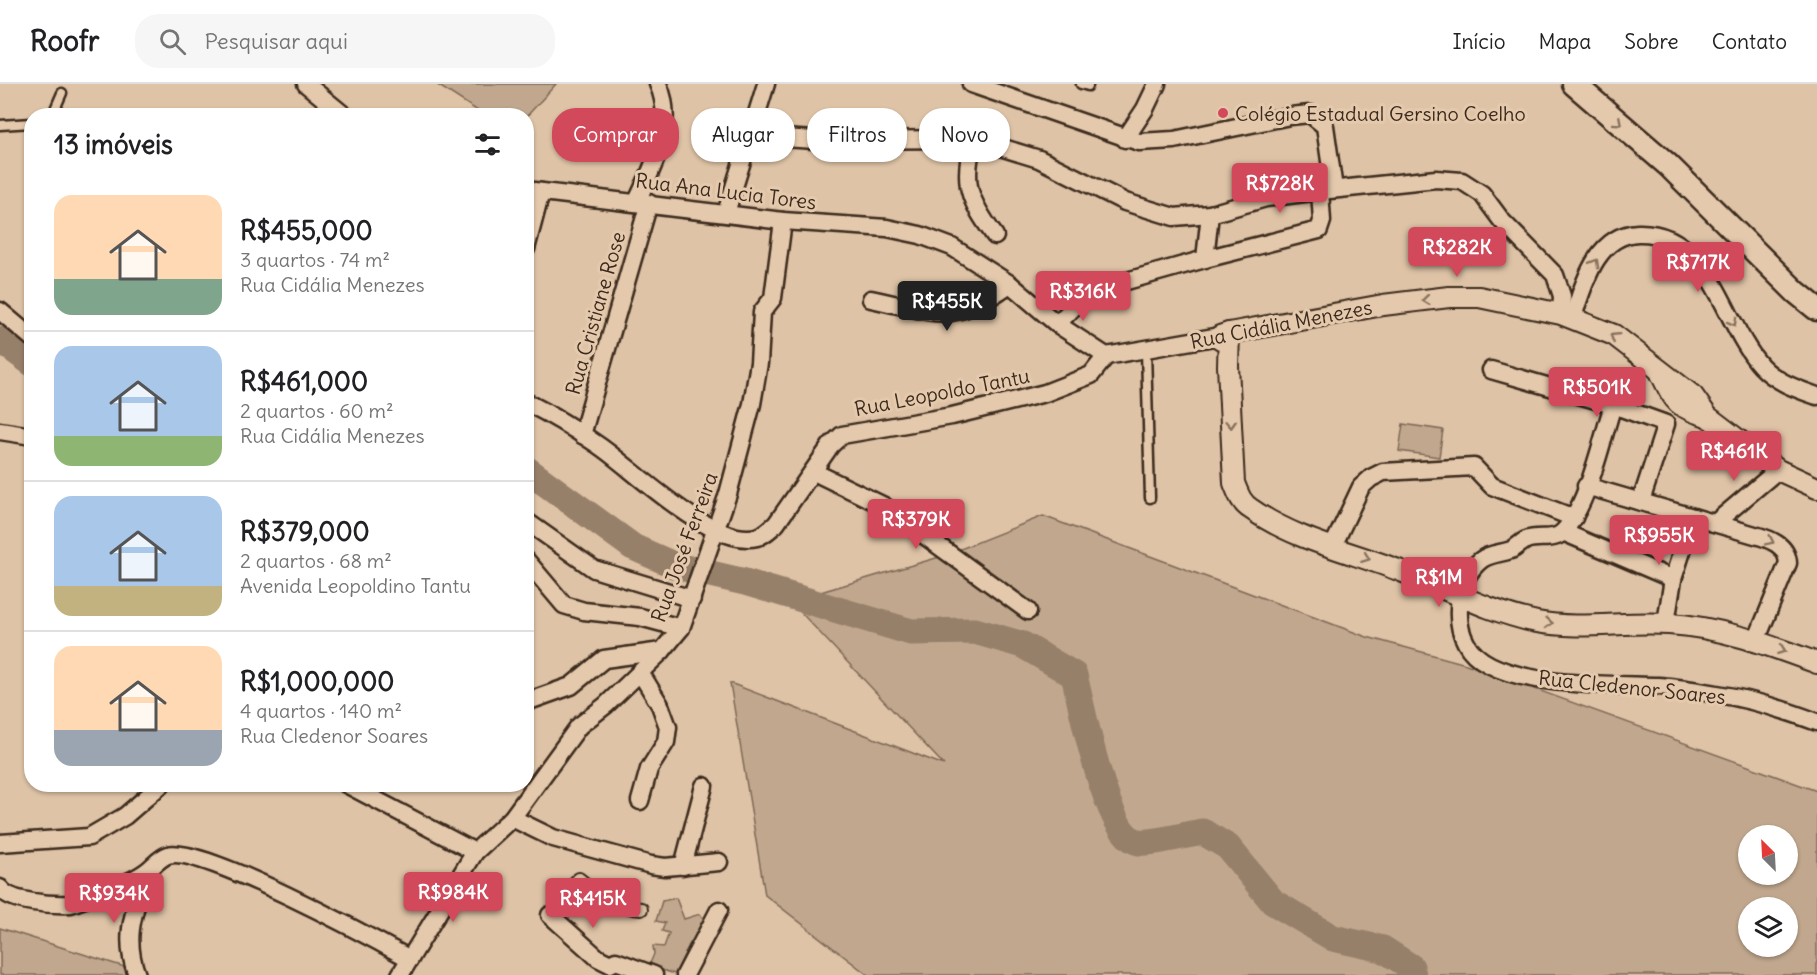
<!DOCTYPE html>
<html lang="pt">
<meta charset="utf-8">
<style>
:root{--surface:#fff;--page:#f6f6f6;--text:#202124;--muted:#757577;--line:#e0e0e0;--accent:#d1495b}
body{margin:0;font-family:Delius,sans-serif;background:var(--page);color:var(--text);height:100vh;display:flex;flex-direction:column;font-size:22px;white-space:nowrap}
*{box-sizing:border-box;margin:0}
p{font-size:20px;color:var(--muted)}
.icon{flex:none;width:33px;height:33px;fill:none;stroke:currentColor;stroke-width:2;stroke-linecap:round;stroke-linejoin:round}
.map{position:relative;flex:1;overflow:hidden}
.sheet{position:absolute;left:24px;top:24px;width:510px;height:684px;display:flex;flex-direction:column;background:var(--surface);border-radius:24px;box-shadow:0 2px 4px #0004}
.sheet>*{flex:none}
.hud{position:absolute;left:552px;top:24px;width:570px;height:54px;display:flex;gap:12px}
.needle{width:39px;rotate:336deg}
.tools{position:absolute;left:1738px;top:741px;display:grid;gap:12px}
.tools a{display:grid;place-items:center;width:60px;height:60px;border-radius:50%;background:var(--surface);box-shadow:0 2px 4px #0004;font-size:30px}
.price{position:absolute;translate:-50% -51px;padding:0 14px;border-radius:6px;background:var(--accent);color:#fff;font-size:20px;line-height:39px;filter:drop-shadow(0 2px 3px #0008)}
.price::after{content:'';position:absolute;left:50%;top:36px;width:18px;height:14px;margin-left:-9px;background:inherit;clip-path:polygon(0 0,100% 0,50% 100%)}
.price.selected{background:#222;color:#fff}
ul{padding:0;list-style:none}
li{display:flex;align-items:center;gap:18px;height:150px;padding:0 30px}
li+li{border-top:2px solid var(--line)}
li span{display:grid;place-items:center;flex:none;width:168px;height:120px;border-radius:18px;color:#555}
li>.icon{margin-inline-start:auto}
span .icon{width:72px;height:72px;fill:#fffc;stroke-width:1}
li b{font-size:26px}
h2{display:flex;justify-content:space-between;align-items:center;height:72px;padding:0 30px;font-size:26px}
.pill{padding:0 21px;border-radius:24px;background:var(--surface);box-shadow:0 2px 4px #0004;font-size:21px;line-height:54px}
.pill.selected{background:var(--accent);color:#fff}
header{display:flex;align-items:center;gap:36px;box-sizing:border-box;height:84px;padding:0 30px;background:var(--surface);border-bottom:2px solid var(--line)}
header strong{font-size:28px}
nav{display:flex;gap:33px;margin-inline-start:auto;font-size:21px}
.search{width:420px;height:54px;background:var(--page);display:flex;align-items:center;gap:15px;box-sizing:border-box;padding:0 21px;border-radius:24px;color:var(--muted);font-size:22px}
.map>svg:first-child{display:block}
.green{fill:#c0a78d;stroke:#7e6856;stroke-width:1.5;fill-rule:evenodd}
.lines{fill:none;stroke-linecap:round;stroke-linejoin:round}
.river{stroke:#97806a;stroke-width:27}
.service-casing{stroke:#3b2a1e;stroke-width:13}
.pedestrian-casing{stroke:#3b2a1e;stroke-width:16}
.minor-casing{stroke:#3b2a1e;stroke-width:21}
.tertiary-casing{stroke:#3b2a1e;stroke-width:24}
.secondary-casing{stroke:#3b2a1e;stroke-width:27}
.service{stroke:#e5c9ac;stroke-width:8}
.pedestrian{stroke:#e5c9ac;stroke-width:12}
.minor{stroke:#e5c9ac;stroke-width:16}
.tertiary{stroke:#e5c9ac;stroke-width:20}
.secondary{stroke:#e5c9ac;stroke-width:22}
.oneway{stroke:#88725e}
.poi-dot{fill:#d1495b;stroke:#e5c9ac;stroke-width:2}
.labels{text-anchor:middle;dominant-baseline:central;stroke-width:6;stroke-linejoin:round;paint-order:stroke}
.poi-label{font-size:20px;fill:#3b2a1e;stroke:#e5c9ac;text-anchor:start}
.street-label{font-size:20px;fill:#3b2a1e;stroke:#e5c9ac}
</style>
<header>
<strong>Roofr</strong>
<div class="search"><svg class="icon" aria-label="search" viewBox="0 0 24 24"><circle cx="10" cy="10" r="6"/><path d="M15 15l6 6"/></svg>Pesquisar aqui</div>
<nav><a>Início</a><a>Mapa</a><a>Sobre</a><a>Contato</a></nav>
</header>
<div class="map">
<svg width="1817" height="891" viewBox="0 0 1817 891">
<rect width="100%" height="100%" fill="#dec3a6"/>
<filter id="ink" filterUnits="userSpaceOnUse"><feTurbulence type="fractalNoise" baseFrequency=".0167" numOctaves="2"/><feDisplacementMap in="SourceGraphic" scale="12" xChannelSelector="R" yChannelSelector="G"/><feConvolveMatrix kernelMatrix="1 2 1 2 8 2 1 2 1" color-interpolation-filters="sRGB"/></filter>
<g filter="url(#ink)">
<!-- green -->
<g class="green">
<polygon points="436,0 556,0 527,32 484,31"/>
<polygon points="1403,340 1443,346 1439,373 1399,367"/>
<path d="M 1043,432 L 1367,553 L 1466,580 L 1817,707 L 1817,891 L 868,891 L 765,811 L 730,599 L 944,681 L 790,517 L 943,472 ZM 1749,752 L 1788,752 L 1788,790 L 1749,790 ZM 1749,824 L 1788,824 L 1788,862 L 1749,862 Z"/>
<polygon points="676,814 684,835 700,830 706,838 689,861 675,890 649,882 654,870 653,862 664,863 669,849 662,847 665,839 656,837 662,817"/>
<polygon points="0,844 131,885 128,891 0,891"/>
</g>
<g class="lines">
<!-- river -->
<g class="river">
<polyline points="0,256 32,279"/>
<path d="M 526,385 L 633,463 L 676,482 L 745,498 L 911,548 L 975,547 L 1023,561 L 1074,591 C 1082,622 1106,754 1139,758 C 1152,760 1188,750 1203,748 L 1228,763 L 1273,818 L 1333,854 L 1383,865 L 1411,883 L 1413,891"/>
</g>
<defs>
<g id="service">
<polyline points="1081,0 1088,2"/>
<polyline points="52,32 62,9"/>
<polyline points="0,41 32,39"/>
<polyline points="1146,266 1150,414"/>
</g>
<path id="pedestrian" d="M 560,814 L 579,795 C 598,811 616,823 641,825"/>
<g id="minor">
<polyline points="306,0 345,32"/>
<polyline points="971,0 1139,58 1174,56 1290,32 1310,30 1325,42 1334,105"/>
<polyline points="751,52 815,56 974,55 1039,75 1125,118 1174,133 1210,130 1266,114 1320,107 1436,95 1462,97 1482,110 1502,137 1555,191 1562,212 1561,230"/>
<path d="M 974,55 C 961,99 969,116 995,152"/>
<polyline points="1125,55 1145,25 1157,0"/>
<polyline points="526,106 783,137 887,144 920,151 952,163 1010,200 1057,240 1106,272 1220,252"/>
<path d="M 637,117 C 654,81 676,40 658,0"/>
<polyline points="726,129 766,0"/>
<polyline points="526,165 541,108"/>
<polyline points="1205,175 1319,146 1322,137 1320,107"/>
<path d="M 871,215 C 939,229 949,242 1010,200"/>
<polyline points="0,227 32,254"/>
<path d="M 1573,233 C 1584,200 1596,151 1638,149 C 1711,147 1722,239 1761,282 C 1776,298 1797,305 1817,312"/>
<polyline points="1057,240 1085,212 1098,205 1205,175 1210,130"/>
<polyline points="1491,286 1613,321 1666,340 1641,417"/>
<path d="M 526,318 C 550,330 575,345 598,361 C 634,385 711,464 757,453 C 765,451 770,445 776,440 L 831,361 L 842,351 L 952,332 L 1045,309 L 1091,291 L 1106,272"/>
<path d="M 1613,321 C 1601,358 1589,418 1564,447 C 1554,458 1539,451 1526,456 C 1520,459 1516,464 1511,466 C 1500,470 1490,469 1481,476 C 1458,494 1453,535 1466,559 C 1490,606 1612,600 1658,602 C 1678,603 1698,607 1717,610 C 1751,615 1785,626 1817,638"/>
<polyline points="0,347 32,352"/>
<polyline points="582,351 649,119"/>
<polyline points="814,388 884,422 1028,527"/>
<path d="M 1586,402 L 1755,451 C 1770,455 1787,461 1788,479 L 1756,557"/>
<polyline points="526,437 594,485 692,515"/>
<polyline points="1715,439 1778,386"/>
<polyline points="1563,448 1673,495"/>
<polyline points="1333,462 1361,403 1371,394 1383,388 1474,383 1492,402 1574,434"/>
<polyline points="526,476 564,521 584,527 640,533 681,544"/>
<polyline points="1666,539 1673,495 1693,433"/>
<polyline points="640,588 660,621 668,643 666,658 649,685 640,717"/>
<polyline points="526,618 571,602 604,575 662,567"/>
<polyline points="346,700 475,768"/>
<polyline points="512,734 553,754 651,781 665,783 719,778"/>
<polyline points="0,759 89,753 125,732 162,700"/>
<polyline points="683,782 704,702"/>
<path d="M 0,804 C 10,819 54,821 71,820 C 95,811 126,802 147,787 C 154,782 159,774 168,771 C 199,760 374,855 410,875"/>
<polyline points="550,831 598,874 610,880 616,877 654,891"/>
<path d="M 137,891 C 122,852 135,825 147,787"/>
<polyline points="400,891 475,768 512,734 579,642 606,621 662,567 681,544 728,410 752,320 759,279 762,228 773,214 783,137"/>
<polyline points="685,891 719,826"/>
</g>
<g id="tertiary">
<path d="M 1229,249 L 1228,282 L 1234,399 C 1238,409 1241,419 1251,425 C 1294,456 1352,468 1401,487 C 1447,505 1489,528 1537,538 C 1580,546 1625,537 1669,540 C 1721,543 1768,561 1817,579"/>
<polyline points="1221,255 1220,252 1229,249 1383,221 1449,213 1479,213 1561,230 1614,251 1693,312 1707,332 1778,386 1817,404"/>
<path d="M 1661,290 C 1675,318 1676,323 1707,332"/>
</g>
<polyline id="secondary" points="1574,0 1668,81 1796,208 1817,225"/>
</defs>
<!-- service casing -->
<use href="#service" class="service-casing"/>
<!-- pedestrian casing -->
<use href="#pedestrian" class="pedestrian-casing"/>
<!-- minor casing -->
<use href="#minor" class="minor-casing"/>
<!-- tertiary casing -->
<use href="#tertiary" class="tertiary-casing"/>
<!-- secondary casing -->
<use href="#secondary" class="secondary-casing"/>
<!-- service -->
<use href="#service" class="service"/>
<!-- pedestrian -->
<use href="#pedestrian" class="pedestrian"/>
<!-- minor -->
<use href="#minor" class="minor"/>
<!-- tertiary -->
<use href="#tertiary" class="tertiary"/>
<!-- secondary -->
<use href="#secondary" class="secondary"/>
</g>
<!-- one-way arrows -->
<defs><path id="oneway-chevron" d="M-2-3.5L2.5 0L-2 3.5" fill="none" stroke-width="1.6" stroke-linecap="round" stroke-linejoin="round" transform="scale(1.5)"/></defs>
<g class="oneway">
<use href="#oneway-chevron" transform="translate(1618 38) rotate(42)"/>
<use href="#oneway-chevron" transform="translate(1595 179) rotate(-60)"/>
<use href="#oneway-chevron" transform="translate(1426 216) rotate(173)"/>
<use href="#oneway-chevron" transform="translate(1733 238) rotate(61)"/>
<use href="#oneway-chevron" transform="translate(1614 253) rotate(-148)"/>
<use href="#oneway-chevron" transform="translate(1231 340) rotate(87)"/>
<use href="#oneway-chevron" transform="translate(1770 457) rotate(26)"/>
<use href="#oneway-chevron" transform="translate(1366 474) rotate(20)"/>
<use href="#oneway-chevron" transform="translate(1549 539) rotate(5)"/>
<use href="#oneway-chevron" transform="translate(1782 566) rotate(20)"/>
</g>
</g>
<!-- markers -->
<circle class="poi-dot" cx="1223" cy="29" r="6"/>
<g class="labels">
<!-- poi labels -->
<g class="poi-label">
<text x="1235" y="29">Colégio Estadual Gersino Coelho</text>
</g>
<!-- street labels -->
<g class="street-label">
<text transform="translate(726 107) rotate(7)">Rua Ana Lucia Tores</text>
<text transform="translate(595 229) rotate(-74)">Rua Cristiane Rose</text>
<text transform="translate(1281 240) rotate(-11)">Rua Cidália Menezes</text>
<text transform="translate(942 308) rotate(-11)">Rua Leopoldo Tantu</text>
<text transform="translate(684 463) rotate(-70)">Rua José Ferreira</text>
<text transform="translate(1632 603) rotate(6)">Rua Cledenor Soares</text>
</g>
</g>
</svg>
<div class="tools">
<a><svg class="needle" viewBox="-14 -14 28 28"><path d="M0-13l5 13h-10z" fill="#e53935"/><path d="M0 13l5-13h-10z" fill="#757577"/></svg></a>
<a><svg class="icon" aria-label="layers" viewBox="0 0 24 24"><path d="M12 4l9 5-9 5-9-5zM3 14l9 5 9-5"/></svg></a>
</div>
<b class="price" style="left:1280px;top:130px">R$728K</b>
<b class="price" style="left:1457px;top:194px">R$282K</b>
<b class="price" style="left:1698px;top:209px">R$717K</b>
<b class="price" style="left:1083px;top:238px">R$316K</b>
<b class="price selected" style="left:947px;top:248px">R$455K</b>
<b class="price" style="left:1597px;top:334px">R$501K</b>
<b class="price" style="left:1734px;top:398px">R$461K</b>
<b class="price" style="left:916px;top:466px">R$379K</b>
<b class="price" style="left:1659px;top:482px">R$955K</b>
<b class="price" style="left:1439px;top:524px">R$1M</b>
<b class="price" style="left:453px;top:839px">R$984K</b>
<b class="price" style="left:114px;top:840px">R$934K</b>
<b class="price" style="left:593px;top:845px">R$415K</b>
<div class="hud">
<a class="pill selected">Comprar</a>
<a class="pill">Alugar</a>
<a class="pill">Filtros</a>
<a class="pill">Novo</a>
</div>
<section class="sheet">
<h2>13 imóveis<svg class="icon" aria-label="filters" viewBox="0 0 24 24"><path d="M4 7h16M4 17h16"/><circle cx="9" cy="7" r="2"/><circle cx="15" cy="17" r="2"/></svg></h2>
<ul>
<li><span style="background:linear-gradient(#ffd9b3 70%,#7fa58c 0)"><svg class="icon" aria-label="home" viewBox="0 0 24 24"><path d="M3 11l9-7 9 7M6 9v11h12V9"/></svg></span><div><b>R$455,000</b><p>3 quartos · 74 m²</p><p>Rua Cidália Menezes</p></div></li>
<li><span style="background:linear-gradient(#a9c7e8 75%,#8fb573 0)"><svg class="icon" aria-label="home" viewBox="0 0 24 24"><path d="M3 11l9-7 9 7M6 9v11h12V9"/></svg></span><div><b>R$461,000</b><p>2 quartos · 60 m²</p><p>Rua Cidália Menezes</p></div></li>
<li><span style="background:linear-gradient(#a9c7e8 75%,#c2b280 0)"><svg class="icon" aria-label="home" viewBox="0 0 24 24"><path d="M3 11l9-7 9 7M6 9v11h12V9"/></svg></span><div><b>R$379,000</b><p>2 quartos · 68 m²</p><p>Avenida Leopoldino Tantu</p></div></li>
<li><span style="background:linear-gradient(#ffd9b3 70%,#9aa5b1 0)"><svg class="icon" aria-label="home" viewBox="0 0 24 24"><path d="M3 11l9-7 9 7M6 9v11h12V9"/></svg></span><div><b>R$1,000,000</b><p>4 quartos · 140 m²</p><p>Rua Cledenor Soares</p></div></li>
</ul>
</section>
</div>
